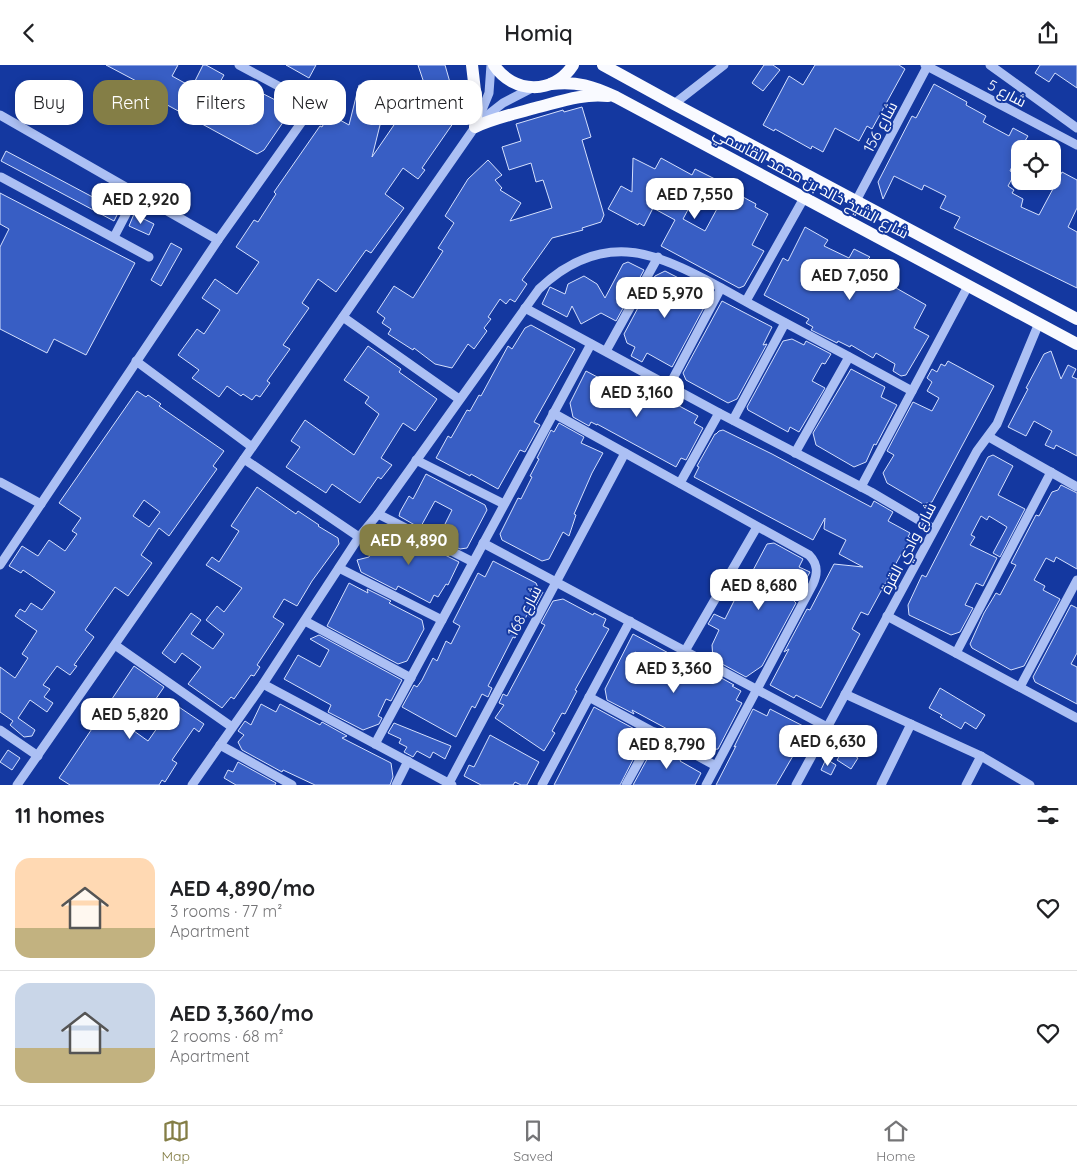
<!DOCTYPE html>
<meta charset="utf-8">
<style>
:root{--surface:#fff;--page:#f6f6f6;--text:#202124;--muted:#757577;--line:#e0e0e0;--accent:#847e46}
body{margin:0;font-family:Quicksand,Cairo,sans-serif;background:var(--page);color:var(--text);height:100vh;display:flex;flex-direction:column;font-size:19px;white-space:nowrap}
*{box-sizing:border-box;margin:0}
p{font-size:16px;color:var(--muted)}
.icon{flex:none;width:28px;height:28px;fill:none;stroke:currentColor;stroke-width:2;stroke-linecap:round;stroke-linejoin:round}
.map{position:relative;height:720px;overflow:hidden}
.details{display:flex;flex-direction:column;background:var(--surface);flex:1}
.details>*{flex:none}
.hud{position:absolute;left:15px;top:15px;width:500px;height:45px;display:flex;gap:10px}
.fabs{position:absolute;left:1011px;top:75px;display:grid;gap:10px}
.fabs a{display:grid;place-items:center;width:50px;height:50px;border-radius:10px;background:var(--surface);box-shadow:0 2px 8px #0003;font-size:25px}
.price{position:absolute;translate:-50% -42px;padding:0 11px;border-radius:10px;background:#fff;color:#222;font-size:16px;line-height:32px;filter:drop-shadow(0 1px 2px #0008)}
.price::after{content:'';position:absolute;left:50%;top:30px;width:15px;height:11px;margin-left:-8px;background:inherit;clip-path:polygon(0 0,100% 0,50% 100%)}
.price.active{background:var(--accent);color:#fff}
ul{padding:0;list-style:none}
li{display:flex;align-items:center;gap:15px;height:125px;padding:0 15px}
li+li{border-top:1px solid var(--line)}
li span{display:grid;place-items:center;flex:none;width:140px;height:100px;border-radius:15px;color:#555}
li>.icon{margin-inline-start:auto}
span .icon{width:60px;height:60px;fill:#fffc;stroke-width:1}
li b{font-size:21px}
h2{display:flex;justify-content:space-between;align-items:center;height:60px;padding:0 15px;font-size:21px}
.pill{padding:0 18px;border-radius:15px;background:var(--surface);box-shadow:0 2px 8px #0003;font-size:18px;line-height:45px}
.pill.active{background:var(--accent);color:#fff}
header{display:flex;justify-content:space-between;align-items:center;height:65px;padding:0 15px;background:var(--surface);font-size:22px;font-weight:600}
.tab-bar{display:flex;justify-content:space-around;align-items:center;height:70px;border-top:1px solid var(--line);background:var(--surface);font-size:14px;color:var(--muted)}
.tab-bar a{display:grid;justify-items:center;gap:2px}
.tab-bar .active{color:var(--accent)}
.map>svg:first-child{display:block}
.building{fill:#385ec4;stroke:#d5e0fd;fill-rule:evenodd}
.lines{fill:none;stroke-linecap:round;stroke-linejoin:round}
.minor{stroke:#acc0f4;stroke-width:9}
.major{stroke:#f9faff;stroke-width:12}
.labels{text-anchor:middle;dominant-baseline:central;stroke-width:4;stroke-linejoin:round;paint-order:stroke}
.street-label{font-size:15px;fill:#fff;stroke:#1438a0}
</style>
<header><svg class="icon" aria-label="back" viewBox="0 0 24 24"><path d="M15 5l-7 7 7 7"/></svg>Homiq<svg class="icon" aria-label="share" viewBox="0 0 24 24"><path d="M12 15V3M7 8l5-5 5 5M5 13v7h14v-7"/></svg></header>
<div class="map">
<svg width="1077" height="720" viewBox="0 0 1077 720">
<rect width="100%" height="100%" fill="#1438a0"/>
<!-- building -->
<g class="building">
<polygon points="106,0 178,0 172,11 192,22 203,0 206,0 224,10 215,26 236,37 246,20 287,41 290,47 264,85 257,89 138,24 140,18"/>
<polygon points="286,0 316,0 309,13"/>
<polygon points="418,0 445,0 455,35 436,40 456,54 422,103 425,105 418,114 403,103 385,129 404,143 371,188 366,185 336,227 318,214 302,238 309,243 283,280 290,284 267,316 270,318 260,332 256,330 252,335 243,329 241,331 227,321 219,332 192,313 199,305 178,290 197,264 204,269 220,245 202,233 215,214 237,229 259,197 236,182 254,155 258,157 276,129 274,127 320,61 322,62 329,49 349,60 359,20 385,26 382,39 385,40 372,92 407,41 433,59 421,19 424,18"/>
<polygon points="764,0 773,0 780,5 763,26 752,18"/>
<polygon points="815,0 899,0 905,4 872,64 867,61 859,76 835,63 823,87 812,81 811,84 775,64 774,66 763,60 789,11 803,20"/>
<polygon points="1040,0 1077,0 1077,23 1055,8 1049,17 1035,8"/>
<polygon points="934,19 967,37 966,40 986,51 983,57 1009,71 1013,63 1028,71 1020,84 1010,106 1015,108 1008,121 1014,125 1012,128 1023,134 1021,142 1039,150 1062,107 1077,115 1077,143 1068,162 1077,167 1077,223 954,163 960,152 940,143 946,131 924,120 922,125 894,111 883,134 878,117 912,51 916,53"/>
<polygon points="582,42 591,72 582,75 604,150 601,157 582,163 583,165 552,173 522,215 527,219 515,237 510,234 506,239 500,234 488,252 491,254 484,263 487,266 474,284 468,279 452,303 435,299 414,283 413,285 388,269 391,264 382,258 385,253 377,247 394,221 413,233 443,186 438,183 454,158 445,151 468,114 488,95 502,110 495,115 502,123 500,125 521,138 510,156 552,143 543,115 536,117 531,98 509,105 502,82 521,76 516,59 563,45 564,47"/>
<polygon points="6,86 119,146 114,156 1,96"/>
<polygon points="633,93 655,104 661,93 692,110 695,104 721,117 714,132 699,124 683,154 705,166 725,129 740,137 743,132 756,139 755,142 768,149 752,180 764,186 744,221 739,223 661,181 675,155 653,143 644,161 639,158 638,160 608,144 621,121 632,127"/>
<polygon points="0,128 135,198 86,290 54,274 47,288 0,264 0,182 9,164 0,159"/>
<polygon points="134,149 154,159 149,170 129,161"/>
<polygon points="805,162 828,175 824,181 849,193 854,184 870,192 868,194 888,205 882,215 926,240 914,263 929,271 906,310 901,311 893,306 895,299 876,288 873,293 851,280 850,282 838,276 837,278 811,265 813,262 806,258 809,254 764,230 783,193 788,196"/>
<polygon points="171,178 182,184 161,221 151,215"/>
<polygon points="628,197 644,205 616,256 601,248 581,259 572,241 567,252 542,239 550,222 565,229 568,219 584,211 597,219 605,233 623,199"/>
<polygon points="665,206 704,226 708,235 672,302 647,288 642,297 631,291 635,282 627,278 624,269 655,211"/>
<polygon points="722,236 772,262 763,280 767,279 737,334 728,338 686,315 683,308"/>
<polygon points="531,260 575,284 534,357 540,360 525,387 520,385 498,424 471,409 470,411 436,393 448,371 451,373 467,345 470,346 479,330 481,331 508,281 512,284 525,263"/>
<polygon points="792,274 804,280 806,276 831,289 825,299 822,298 812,316 825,323 799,367 790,362 788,367 748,345 747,342 783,276"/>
<polygon points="368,281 401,304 399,307 437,334 415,366 403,358 381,393 392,400 381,414 378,412 360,438 332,419 326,428 286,402 300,382 291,376 305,355 354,390 379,349 365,338 369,332 344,315"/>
<polygon points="1051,286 1061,314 1068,300 1076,304 1072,312 1077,314 1077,391 1056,380 1054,384 1045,380 1052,366 1034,356 1026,371 1008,362 1028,324 1026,323 1044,289"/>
<polygon points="948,296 994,321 932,437 923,439 887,418 883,408 894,390 887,386 913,337 932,346 939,333 927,326 932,317 927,313 932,304 937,307 941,299 945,301"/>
<polygon points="851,304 885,322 881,332 897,340 876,380 874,379 866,397 854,402 816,380 813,368"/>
<polygon points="586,306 620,324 621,321 649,336 653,327 698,351 694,358 703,363 686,395 681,393 676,402 597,359 597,360 591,357 589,361 573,352 570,338"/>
<path d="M 137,326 L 146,332 L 148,330 L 161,339 L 159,341 L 224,386 L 213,401 L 217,404 L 169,471 L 159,463 L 141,490 L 152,498 L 128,531 L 115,522 L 85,565 L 94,572 L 74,600 L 77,601 L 70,610 L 57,601 L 43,620 L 50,624 L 44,632 L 53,638 L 47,647 L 30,635 L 18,653 L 35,665 L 32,671 L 24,672 L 10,660 L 13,656 L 0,647 L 0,602 L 15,613 L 28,593 L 22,589 L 37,566 L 15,551 L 20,544 L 25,547 L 31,538 L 42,545 L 55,527 L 23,505 L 21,508 L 9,501 L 22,481 L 38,491 L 49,475 L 65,486 L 77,469 L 72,466 L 81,453 L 59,438 ZM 144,435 L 160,447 L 149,462 L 133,451 Z"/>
<polygon points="559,358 584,372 581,378 603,388 592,408 574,449 576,450 569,471 563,467 549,494 542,496 502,475 500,469 518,433 521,434 532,412 530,411 539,394 537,393 551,365 554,367"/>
<polygon points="723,365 772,389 871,442 874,436 893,447 888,456 910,468 908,472 913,474 908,484 905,482 868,550 861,547 852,564 860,569 821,643 796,630 794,633 770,620 789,584 784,587 807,544 810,545 834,499 863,502 839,489 846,475 824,464 825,453 813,475 694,412 699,402 697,401 715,369 716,369 719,366"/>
<polygon points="993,390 1013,401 998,430 1025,444 1000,492 993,488 1007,462 989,451 987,455 981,451 971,470 975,472 970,480 997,493 983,521 976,518 965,540 973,543 960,567 951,570 909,550 908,540 922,510 926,512 988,392"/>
<polygon points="426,409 485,440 487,445 467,483 460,484 443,475 448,465 443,463 452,445 435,436 420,463 399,451 400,447 409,431 413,434"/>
<polygon points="1061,420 1077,428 1077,504 1056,492 1054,497 1046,493 1034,515 1045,521 1043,525 1060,534 1024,601 1011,605 972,583 970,579 984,548 996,528 1000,530 1016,500 1011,498 1036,450 1039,451 1052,427 1058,425"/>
<polygon points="257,422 296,449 298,446 319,460 318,461 338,473 339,479 312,516 297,541 284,534 273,552 284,559 257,600 260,602 254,611 251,610 234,634 231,632 222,643 188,619 201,602 182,588 175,598 162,588 191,548 201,555 191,569 213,584 224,569 206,555 217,541 224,547 242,523 206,500 212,492 219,497 239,466 231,461"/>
<polygon points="397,466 459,497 448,520 446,519 438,532 434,530 430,538 398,521 396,525 361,507 357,495 369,492 382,468 393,474"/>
<polygon points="774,478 803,494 799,502 810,507 794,536 796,538 762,601 746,612 713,594 712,580 719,565 708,559 714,549 725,554 737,530 739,525 742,526 767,479"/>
<polygon points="493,496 536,518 539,525 543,527 530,552 527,550 515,573 513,572 488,621 492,623 488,632 482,629 475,643 472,641 456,672 402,642 414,620 417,622 422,615 433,593 437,596 446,576 451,579 460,561 453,557 478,508 485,512"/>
<polygon points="349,518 368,528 367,524 391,536 389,538 422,555 424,564 407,596 398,599 327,561"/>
<polygon points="563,534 593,550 594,548 606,554 603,561 609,564 575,625 577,626 565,649 562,648 552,666 555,668 544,686 495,653 504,640 499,638 503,629 507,631 545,560 541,558 553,536"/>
<polygon points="1071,540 1077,543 1077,588 1071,599 1077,602 1077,639 1035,617 1033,612"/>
<path d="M 633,569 L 689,599 L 691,596 L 734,620 L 732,621 L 741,626 L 736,635 L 742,638 L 718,684 L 709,685 L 691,677 L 689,679 L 670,669 L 671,666 L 632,645 L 634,649 L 607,635 L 605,624 ZM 635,587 L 655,598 L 647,614 L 626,604 Z"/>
<polygon points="319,570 402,615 391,636 386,634 378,651 382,653 379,659 363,665 328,647 331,640 284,614 298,590 320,602 329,585 310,574"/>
<polygon points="134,601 164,622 134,666 148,676 167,649 169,651 176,640 204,659 199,667 194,663 172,695 177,698 165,717 162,715 159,720 70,720 59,713"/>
<polygon points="940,623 985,650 976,664 965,657 961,664 940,652 942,650 929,643"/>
<polygon points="261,639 276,647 280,639 320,660 322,657 347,671 342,673 391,698 393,712 390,720 315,720 283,705 282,707 242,685 238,677 244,670 238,666 245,656 251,660"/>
<polygon points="594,642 640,667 642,673 638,680 640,681 620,720 554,720"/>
<polygon points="753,644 767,651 770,644 809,664 803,676 811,680 806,688 797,684 776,720 716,720 736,681 734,682"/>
<polygon points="394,658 451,681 445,694 433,687 430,693 417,686 413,692 404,687 407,682 399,678 401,674 388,668"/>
<polygon points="490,670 539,697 527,720 521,720 515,717 513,720 481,720 464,711 469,700 474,702"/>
<polygon points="664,680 683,690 680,696 701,708 695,720 633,720 651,687 658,691"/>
<polygon points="844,684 858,693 851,704 837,695"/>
<polygon points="8,685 20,693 12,705 0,697"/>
<polygon points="826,694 836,700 831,710 821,705"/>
<polygon points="238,697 276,718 275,720 236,720 224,713 228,705 233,707"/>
</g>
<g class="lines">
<!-- minor -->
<g class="minor">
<polyline points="925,0 1077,80"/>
<polyline points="990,0 1077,63"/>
<polyline points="674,39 724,0"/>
<polyline points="0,50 218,175"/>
<polyline points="480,56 503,38 532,23"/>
<polyline points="1,112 149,192"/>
<polyline points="856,136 928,0"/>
<polyline points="114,172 137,128"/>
<polyline points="746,236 804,133"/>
<polyline points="525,243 719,348 871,427 934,464"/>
<polyline points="343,252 459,334"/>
<polyline points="606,286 658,192"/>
<polyline points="136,296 252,382"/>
<polyline points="669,321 721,223"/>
<path d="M 553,348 L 809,490 C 818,499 818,508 813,519 L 706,720"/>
<polyline points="733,355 785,258"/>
<polyline points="989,372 1077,422"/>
<polyline points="795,388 849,292"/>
<polyline points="244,394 359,472"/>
<polyline points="416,395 504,439"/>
<polyline points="0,417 41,439"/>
<polyline points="680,418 719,348"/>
<polyline points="861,422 968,221"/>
<polyline points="378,449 473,497"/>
<polyline points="483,478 827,662"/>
<path d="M 0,500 L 218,175 L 306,51 C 306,42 304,37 297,31 L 239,0"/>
<polyline points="339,503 442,555"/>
<polyline points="887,551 1077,653"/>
<polyline points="305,556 411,613"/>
<polyline points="115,580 232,662"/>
<polyline points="685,586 757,462"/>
<polyline points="956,588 1051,407"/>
<polyline points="263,619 452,720"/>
<polyline points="1020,622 1077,515"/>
<polyline points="845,629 981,691 1030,720"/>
<polyline points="589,632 716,701"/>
<polyline points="0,665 38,691"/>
<polyline points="375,679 591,279"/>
<polyline points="220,680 292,720"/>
<polyline points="449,718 625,388"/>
<polyline points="17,720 475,62 489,28 491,0"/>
<path d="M 192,720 L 263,619 L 359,472 L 378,449 L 539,224 C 563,201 592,185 627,187 C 666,189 717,221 752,240 C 805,268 859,297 912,326"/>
<polyline points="396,720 408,696"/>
<polyline points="542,720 630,556"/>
<polyline points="626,720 655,667"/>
<polyline points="796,720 977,386 997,359 1039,258"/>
<polyline points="881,720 911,659"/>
<polyline points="966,720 981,691"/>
</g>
<!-- major -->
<g class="major">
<path d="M 472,0 L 477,43 L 475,62 C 494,53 514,49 535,43 C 559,37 583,28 608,31"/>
<path d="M 494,0 C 513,29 554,30 573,0"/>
<polyline points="603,0 674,39 1077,254"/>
<path d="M 551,19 C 577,16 593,21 616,32 L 1077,279"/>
</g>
</g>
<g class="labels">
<!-- street labels -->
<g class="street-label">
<text transform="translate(1007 28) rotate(28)">شارع 5</text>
<text transform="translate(880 62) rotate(-62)">شارع 156</text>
<text transform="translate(811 118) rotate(28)">شارع الشيخ خالد بن محمد القاسمي</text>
<text transform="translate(908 483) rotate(-62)">شارع وادي القرة</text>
<text transform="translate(524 546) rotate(-62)">شارع 168</text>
</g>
</g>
</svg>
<div class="fabs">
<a><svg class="icon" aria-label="locate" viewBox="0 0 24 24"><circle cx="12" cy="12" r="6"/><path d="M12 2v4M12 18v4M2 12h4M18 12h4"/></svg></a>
</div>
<b class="price" style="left:695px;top:155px">AED 7,550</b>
<b class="price" style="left:141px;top:160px">AED 2,920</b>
<b class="price" style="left:850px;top:236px">AED 7,050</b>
<b class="price" style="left:665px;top:254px">AED 5,970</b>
<b class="price" style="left:637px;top:353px">AED 3,160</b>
<b class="price active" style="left:409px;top:501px">AED 4,890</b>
<b class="price" style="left:759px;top:546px">AED 8,680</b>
<b class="price" style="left:674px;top:629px">AED 3,360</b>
<b class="price" style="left:130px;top:675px">AED 5,820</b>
<b class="price" style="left:828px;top:702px">AED 6,630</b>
<b class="price" style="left:667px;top:705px">AED 8,790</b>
<div class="hud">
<a class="pill">Buy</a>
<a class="pill active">Rent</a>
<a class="pill">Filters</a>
<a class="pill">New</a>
<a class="pill">Apartment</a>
</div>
</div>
<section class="details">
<h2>11 homes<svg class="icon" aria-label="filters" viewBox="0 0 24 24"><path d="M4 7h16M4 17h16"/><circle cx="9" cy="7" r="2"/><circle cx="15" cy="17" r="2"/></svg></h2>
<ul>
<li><span style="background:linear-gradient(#ffd9b3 70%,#c2b280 0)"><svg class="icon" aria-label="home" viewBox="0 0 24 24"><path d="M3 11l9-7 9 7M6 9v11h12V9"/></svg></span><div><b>AED 4,890/mo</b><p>3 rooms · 77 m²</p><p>Apartment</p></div><svg class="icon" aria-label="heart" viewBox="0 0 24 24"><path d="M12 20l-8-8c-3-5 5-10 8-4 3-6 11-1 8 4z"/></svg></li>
<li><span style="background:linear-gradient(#c9d6e8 65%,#c2b280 0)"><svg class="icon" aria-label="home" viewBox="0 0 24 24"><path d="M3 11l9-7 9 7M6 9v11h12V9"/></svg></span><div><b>AED 3,360/mo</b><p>2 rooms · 68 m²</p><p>Apartment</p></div><svg class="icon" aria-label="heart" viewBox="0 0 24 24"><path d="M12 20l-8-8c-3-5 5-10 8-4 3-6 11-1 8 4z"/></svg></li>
</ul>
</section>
<nav class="tab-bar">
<a class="active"><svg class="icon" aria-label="map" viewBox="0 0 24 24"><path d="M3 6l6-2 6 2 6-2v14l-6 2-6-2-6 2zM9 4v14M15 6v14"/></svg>Map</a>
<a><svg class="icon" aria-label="saved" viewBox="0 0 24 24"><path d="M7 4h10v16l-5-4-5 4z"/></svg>Saved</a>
<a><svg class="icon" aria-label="home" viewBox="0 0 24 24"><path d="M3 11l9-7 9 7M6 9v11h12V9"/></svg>Home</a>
</nav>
